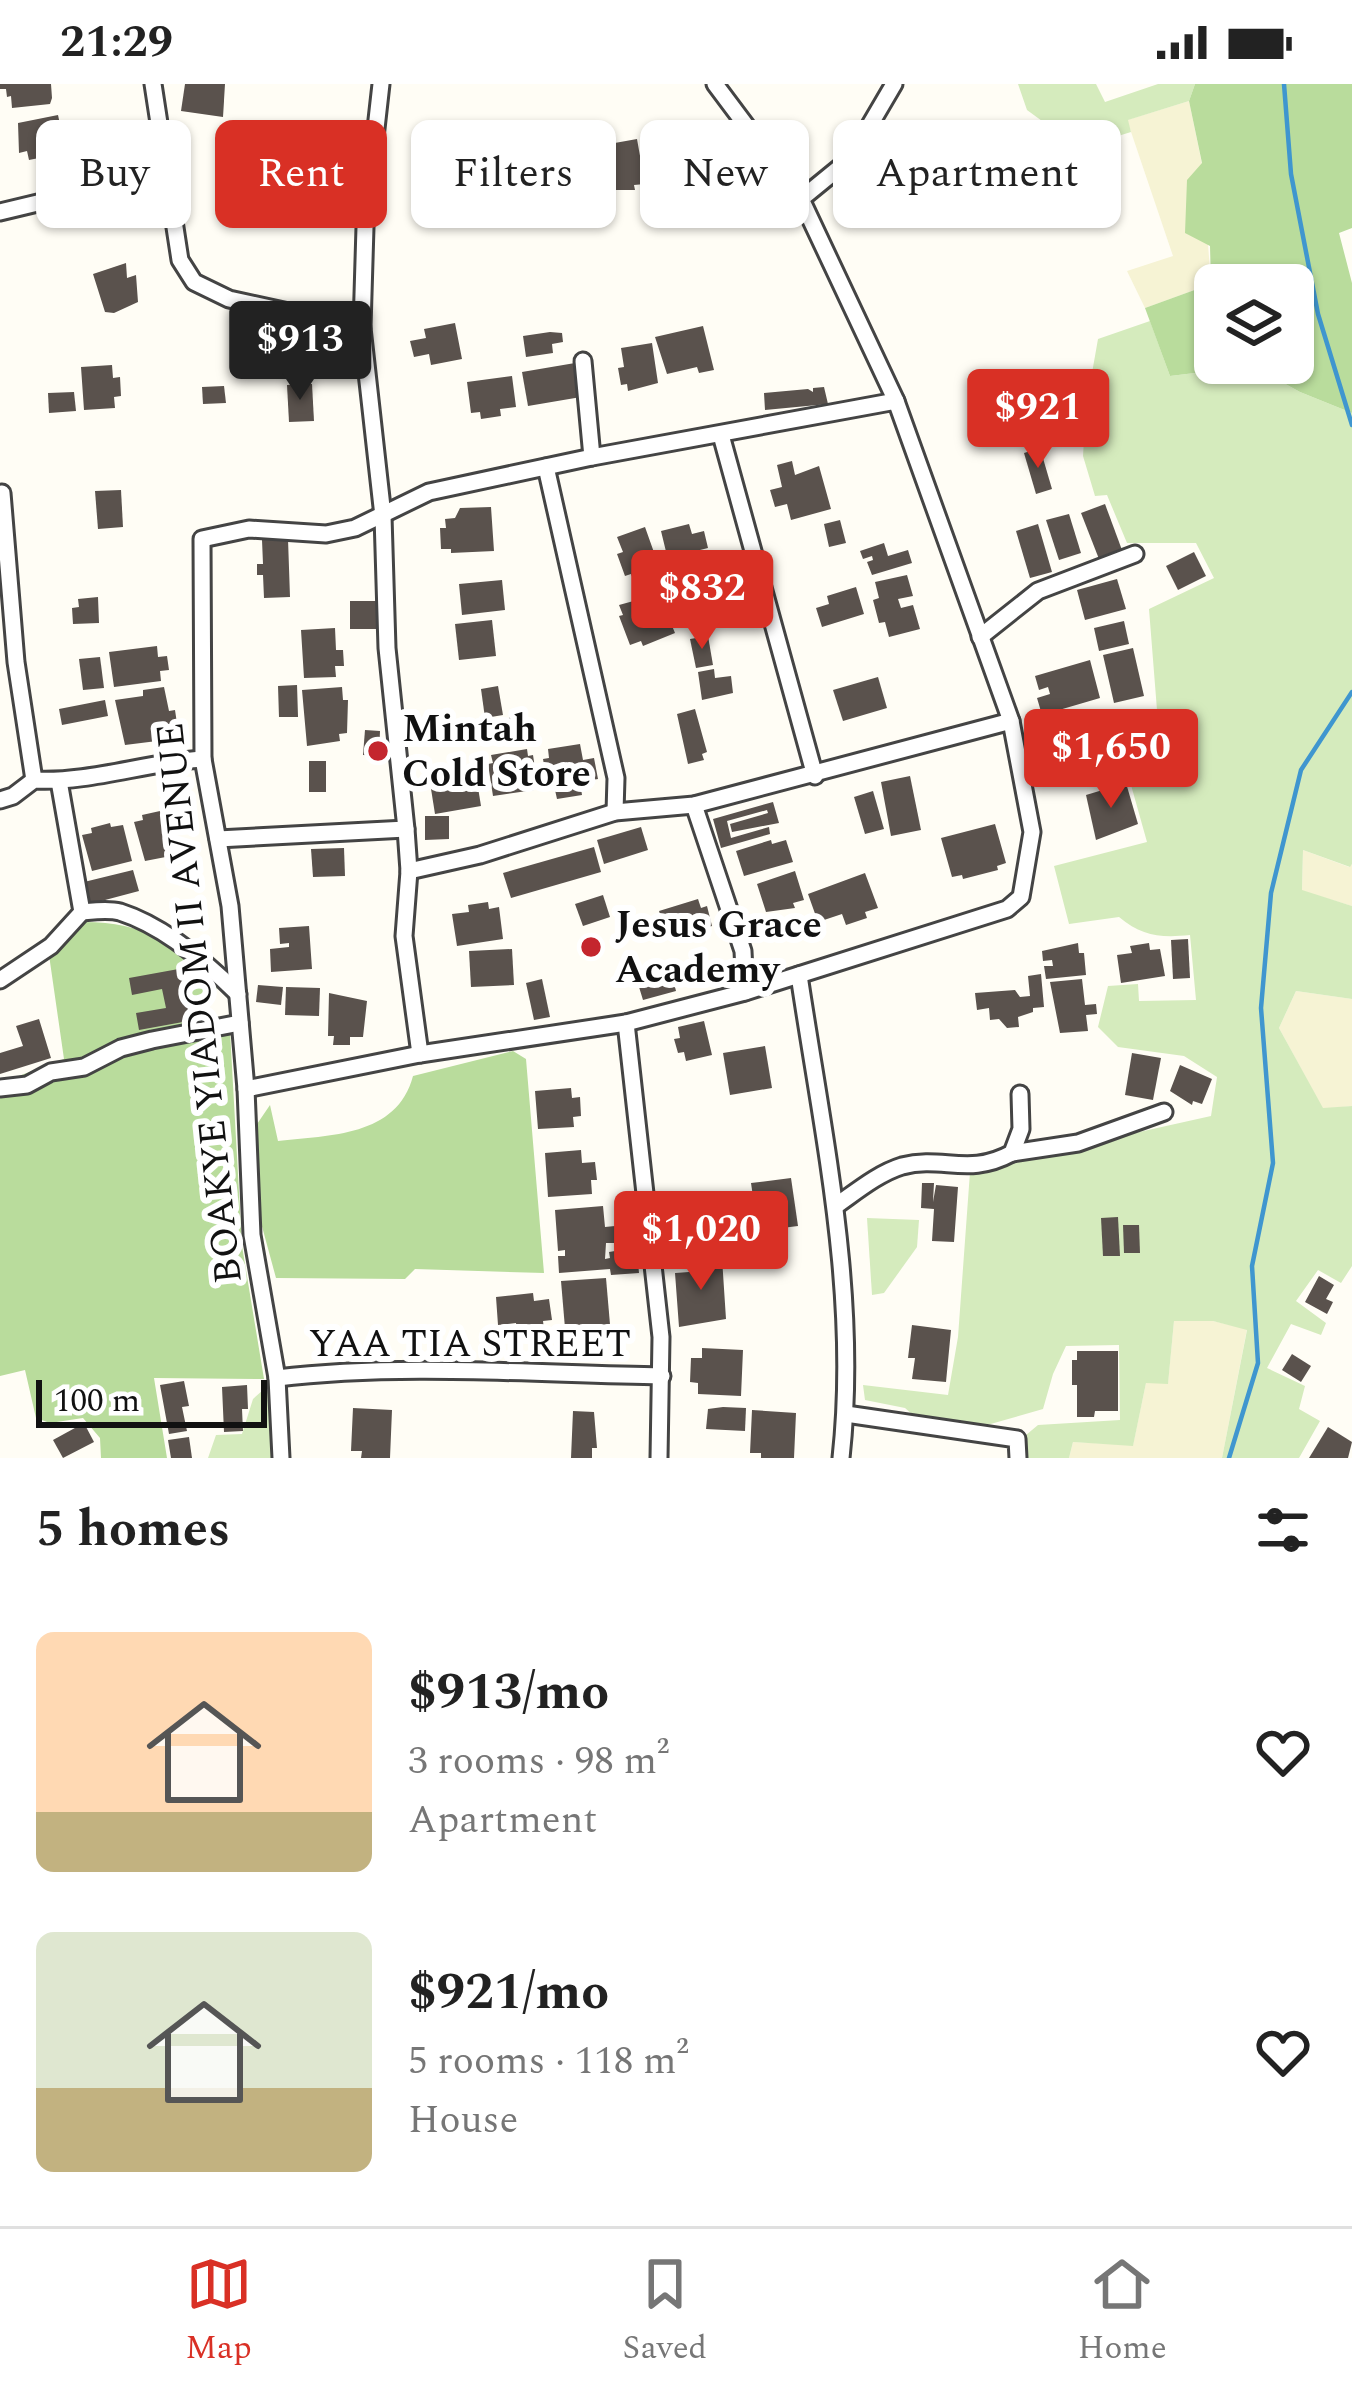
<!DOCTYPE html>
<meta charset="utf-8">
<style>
:root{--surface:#fff;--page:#f2f2f2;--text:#222;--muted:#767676;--line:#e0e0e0;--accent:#d93025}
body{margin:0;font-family:Spectral,serif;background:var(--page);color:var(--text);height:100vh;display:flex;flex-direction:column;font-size:45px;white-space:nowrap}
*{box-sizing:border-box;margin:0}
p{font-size:39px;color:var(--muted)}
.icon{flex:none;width:66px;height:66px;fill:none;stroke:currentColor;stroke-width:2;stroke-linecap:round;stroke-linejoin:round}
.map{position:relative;height:1374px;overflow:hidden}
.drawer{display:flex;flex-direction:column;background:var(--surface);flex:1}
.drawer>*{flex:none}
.banner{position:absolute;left:36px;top:36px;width:1281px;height:108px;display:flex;gap:24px}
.tools{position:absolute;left:1194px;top:180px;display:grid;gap:24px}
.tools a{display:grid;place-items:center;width:120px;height:120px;border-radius:18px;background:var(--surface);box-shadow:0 3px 9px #0004;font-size:60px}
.scale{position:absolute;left:36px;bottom:30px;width:231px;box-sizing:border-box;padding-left:12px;border:6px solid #111;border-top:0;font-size:33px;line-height:42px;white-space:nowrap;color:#111;-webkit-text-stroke:9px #fff;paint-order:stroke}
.price{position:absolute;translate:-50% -102px;padding:0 27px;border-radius:12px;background:var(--accent);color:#fff;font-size:39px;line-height:78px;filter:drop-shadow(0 3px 6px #0008)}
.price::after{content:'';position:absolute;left:50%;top:72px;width:36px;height:27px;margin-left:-18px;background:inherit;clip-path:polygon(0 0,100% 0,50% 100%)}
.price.current{background:#222;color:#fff}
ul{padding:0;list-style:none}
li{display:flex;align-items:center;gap:36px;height:300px;padding:0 36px}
li span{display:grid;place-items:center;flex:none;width:336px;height:240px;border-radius:18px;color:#555}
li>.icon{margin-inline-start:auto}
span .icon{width:144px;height:144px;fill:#fffc;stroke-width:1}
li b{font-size:51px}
h2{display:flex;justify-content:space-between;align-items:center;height:144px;padding:0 36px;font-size:51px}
.tag{padding:0 42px;border-radius:18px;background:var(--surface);box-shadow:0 3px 9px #0004;font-size:42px;line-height:108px}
.tag.current{background:var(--accent);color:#fff}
.status{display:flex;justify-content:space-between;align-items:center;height:84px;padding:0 60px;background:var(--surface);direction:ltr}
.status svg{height:33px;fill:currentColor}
.tabs{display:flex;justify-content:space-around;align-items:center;height:168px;border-top:3px solid var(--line);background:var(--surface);font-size:33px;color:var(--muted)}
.tabs a{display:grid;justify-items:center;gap:6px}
.tabs .current{color:var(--accent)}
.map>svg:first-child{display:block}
.farmland{fill:#f6f3d4}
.green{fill:#d5ebbd}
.forest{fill:#b9dc9c;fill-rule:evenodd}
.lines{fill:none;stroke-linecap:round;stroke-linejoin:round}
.stream{stroke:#3f96cf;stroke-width:4.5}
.building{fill:#5a524d}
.minor-casing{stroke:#444;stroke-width:21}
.minor{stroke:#fff;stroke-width:15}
.poi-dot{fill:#c4262e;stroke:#fff;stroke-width:4.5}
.labels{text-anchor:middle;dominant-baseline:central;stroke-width:12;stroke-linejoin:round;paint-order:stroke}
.poi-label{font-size:39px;font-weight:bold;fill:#111;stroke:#fff;text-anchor:start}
.street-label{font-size:39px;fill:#111;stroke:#fff}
</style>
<div class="status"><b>21:29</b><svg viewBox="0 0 49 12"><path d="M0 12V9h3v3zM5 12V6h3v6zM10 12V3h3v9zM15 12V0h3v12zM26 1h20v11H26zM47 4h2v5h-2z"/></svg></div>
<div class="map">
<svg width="1352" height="1374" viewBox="0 0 1352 1374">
<rect width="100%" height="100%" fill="#fffdf5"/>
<!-- farmland -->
<g class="farmland">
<polygon points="1189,17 1202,80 1211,200 1145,224 1127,187 1173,172 1127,36"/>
<polygon points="1303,766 1349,783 1352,780 1352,822 1302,807"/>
<polygon points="1296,907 1352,915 1352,1022 1323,1025 1279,944"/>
<polygon points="1174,1237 1213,1237 1247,1245 1222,1374 1069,1374 1073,1358 1133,1361 1146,1299 1168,1299"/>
</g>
<!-- green -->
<g class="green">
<polygon points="1018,0 1096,0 1105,18 1158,0 1195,0 1189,17 1128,36 1131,48 1079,64 1027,26"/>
<path d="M 1150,237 L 1170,292 L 1253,282 L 1300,308 L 1352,329 L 1352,780 L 1350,783 L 1303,766 L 1302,806 L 1352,822 L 1352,915 L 1296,907 L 1279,944 L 1323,1024 L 1352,1022 L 1352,1182 L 1341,1199 L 1318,1186 L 1296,1217 L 1326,1239 L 1321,1251 L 1291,1240 L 1267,1284 L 1305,1302 L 1299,1325 L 1320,1337 L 1299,1374 L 1222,1374 L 1247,1246 L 1213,1237 L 1174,1237 L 1168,1300 L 1146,1299 L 1133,1362 L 1073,1358 L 1069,1374 L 1024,1374 L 1026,1351 L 1038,1341 L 1120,1336 L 1119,1261 L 1066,1262 L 1053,1290 L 1043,1325 L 980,1343 L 920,1337 L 905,1324 L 865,1316 L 863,1301 L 948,1311 L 958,1253 L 970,1088 L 995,1086 L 1045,1069 L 1211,1032 L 1217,993 L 1184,972 L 1118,963 L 1098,943 L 1108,902 L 1138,900 L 1139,917 L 1196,916 L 1190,851 C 1160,854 1142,852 1119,833 L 1069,840 L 1054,782 L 1147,758 L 1124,676 L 1160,664 L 1149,525 L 1214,494 L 1196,459 L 1127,459 L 1107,411 L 1095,412 L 1083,372 L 1086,323 L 1098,255 Z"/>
<polygon points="867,1134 919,1136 917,1163 884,1209 872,1211"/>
<polygon points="263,1306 271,1308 278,1374 208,1374 216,1351 242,1350 253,1315"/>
</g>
<!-- forest -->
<g class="forest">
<path d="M 1195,0 L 1352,0 L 1352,144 L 1339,149 L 1352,199 L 1352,329 L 1300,308 L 1253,282 L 1170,292 L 1145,224 L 1211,200 L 1210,162 L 1185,149 L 1187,96 L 1202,79 L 1189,17 ZM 1293,201 L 1293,279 L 1215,279 L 1215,201 Z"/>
<path d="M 80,838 C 143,837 174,859 220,900 L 205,922 L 204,938 L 230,947 L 242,1162 L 264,1295 L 154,1294 L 167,1374 L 101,1374 L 100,1354 L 83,1334 L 50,1339 L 36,1334 L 25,1286 L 0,1292 L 0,999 L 64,975 L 47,857 Z"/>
<path d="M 513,967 L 526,975 L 544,1189 L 415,1185 L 405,1195 L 276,1194 L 257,1124 L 255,1043 L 270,1021 L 278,1057 C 329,1051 397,1053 413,992 Z"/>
</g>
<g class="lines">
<!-- stream -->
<g class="stream">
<polyline points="1284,0 1291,90 1318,230 1352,341"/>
<polyline points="1229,1374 1258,1279 1252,1182 1273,1079 1261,924 1271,809 1301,686 1352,608"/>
</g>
</g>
<!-- building -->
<g class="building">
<polygon points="0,0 51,0 52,14 50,20 12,24 11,12 7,13 6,5 0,5"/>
<polygon points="185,0 225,0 223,33 181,27"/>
<polygon points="58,31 64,59 47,63 49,72 29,76 27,67 19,69 18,39"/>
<polygon points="637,55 645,100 634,101 635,106 606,106 598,62"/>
<polygon points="737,67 743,109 723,111 724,117 684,116 679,75"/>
<polygon points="126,179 127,194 136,191 138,218 114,229 105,228 93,190"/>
<polygon points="455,239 462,275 431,281 429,270 414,273 410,257 426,254 424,245"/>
<polygon points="275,240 278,292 242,294 241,272 233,273 232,250 240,249 239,242"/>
<polygon points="703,242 714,286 699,289 697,283 667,290 655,253"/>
<polygon points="550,248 562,249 563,258 552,260 553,269 526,273 523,252"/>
<polygon points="306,255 306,263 316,262 318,292 284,295 281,265 290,264 289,256"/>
<polygon points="652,259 658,299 628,307 627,300 621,301 618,284 624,283 621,264"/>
<polygon points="575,279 581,313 528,322 522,288"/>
<polygon points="112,281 113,294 120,293 121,312 114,313 115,324 84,326 81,283"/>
<polygon points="512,292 516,323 500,325 501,332 481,335 480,328 471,329 467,298"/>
<polygon points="312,300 314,337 289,338 287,301"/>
<polygon points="224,302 226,319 203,320 202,303"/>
<polygon points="824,303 828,320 765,326 764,309 808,305 813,308 813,304"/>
<polygon points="74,308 76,327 49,329 48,309"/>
<polygon points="1047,309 1060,352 1022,360 1010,321"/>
<polygon points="1040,364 1052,405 1036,410 1024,369"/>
<polygon points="792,377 795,391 819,382 831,425 791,436 787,420 775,423 770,406 782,403 777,381"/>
<polygon points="121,406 123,443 98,445 95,407"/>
<polygon points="1105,420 1122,466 1099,475 1081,429"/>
<polygon points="491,423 494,467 451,469 451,465 441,465 440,444 446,444 445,435 455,434 460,424"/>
<polygon points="1069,430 1081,469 1059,476 1046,436"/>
<polygon points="840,436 846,459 829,463 824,440"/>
<polygon points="689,440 692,450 704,447 708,464 696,467 698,477 670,484 661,447"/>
<polygon points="1038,440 1052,488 1030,494 1016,447"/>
<polygon points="645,443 662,491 635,501 631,490 625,492 617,470 623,468 617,453"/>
<polygon points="288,455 290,513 264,514 263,491 257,491 257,480 263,480 262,456"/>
<polygon points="884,459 888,472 908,466 912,479 872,491 867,478 873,476 872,472 863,475 860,467"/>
<polygon points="1194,468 1206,492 1178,506 1166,482"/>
<polygon points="907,491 913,512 898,515 901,524 913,521 920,545 889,553 885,538 879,539 873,516 879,514 875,498"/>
<polygon points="1117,495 1126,525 1085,536 1077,506"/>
<polygon points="502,496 505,526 462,531 459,500"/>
<polygon points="856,503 864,530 822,543 816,524 829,520 827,512"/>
<polygon points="659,510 675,549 643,562 641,557 630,561 619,532 623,531 619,521"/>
<polygon points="98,513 99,539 73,540 72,524 79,523 78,515"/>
<polygon points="350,517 377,517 378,545 350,545"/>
<polygon points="492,536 496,572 459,576 455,540"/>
<polygon points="1124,537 1129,560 1099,567 1094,544"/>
<polygon points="335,544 336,566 343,566 344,582 335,582 336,593 304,594 301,546"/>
<polygon points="708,552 713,581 696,584 690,555"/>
<polygon points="157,562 158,573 167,572 169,586 160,587 161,597 114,603 109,568"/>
<polygon points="1133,564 1144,612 1114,619 1103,571"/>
<polygon points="100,573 104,604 83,606 79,575"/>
<polygon points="1090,576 1100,614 1042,631 1037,614 1050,610 1048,603 1039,606 1035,592"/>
<polygon points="714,585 715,594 731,592 733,609 702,616 698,588"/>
<polygon points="878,593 887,624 843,637 833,606"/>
<polygon points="297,601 298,633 279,633 278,602"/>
<polygon points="498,602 503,631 485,634 481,605"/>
<polygon points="164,603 169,627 175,626 179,653 171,654 170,650 160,651 157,657 125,661 115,616 143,612 143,606"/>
<polygon points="342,603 343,616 348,616 347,649 339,650 340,657 307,662 302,606"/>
<polygon points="105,616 108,632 62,641 59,625"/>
<polygon points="695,625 707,668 702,670 704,676 688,680 677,630"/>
<polygon points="525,629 530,659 514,661 509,632"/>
<polygon points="1147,636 1153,665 1126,670 1120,641"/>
<polygon points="365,646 380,647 379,672 363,671"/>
<polygon points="580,660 583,676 594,674 598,695 580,698 582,711 557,715 553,697 547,698 543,675 549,674 548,665"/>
<polygon points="527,665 528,672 533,671 537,697 532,698 534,706 493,712 488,680 493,679 491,671"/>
<rect x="309" y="677" width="17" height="31"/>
<polygon points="474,679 481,722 435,730 428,686"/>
<polygon points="910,692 921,746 891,752 881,698"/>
<polygon points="1126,699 1138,740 1096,756 1086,711"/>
<polygon points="873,707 884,745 865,750 854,713"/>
<polygon points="773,718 779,739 732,748 730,740 768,729 767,726 727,737 731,754 769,743 770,750 721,764 713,735"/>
<polygon points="160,727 161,733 172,731 176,771 145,777 134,738 143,736 142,731"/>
<polygon points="425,732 449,732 449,755 425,756"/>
<polygon points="110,739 111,743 123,741 132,777 92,787 82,751 92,749 91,744"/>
<polygon points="995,740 1006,779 997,782 998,786 963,795 962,791 952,793 941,754"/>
<polygon points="641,743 648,766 604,780 597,756"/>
<polygon points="771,756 772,760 786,756 793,778 744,792 736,767"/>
<polygon points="594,763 601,788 511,814 503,789"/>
<polygon points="344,764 345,792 313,793 311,765"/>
<polygon points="133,786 139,807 90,820 84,798"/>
<polygon points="795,787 804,816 793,819 795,824 766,828 757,800"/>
<polygon points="865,789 878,824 865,828 867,834 846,841 842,830 818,838 808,810"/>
<polygon points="603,811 610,833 583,842 575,820"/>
<polygon points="698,815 701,824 707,822 712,842 699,846 696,834 689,838 691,845 676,849 674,842 665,845 659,827"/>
<polygon points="488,818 489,825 499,823 503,855 457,862 452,830 469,828 468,821"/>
<polygon points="309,842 312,885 271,888 270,865 289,863 289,859 280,860 279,844"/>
<polygon points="1188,855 1190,894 1173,895 1171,856"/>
<polygon points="1078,859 1079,869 1084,869 1086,891 1046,895 1044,882 1053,882 1052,876 1043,877 1042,867"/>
<polygon points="1149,859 1150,866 1160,865 1165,892 1121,899 1117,871 1132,869 1130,862"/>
<polygon points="512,865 514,901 471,903 469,867"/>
<polygon points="184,884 194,936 139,946 136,929 166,924 162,905 132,911 129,894"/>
<polygon points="1041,890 1044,923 1033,924 1033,928 1018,933 1019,943 1007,944 999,935 990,936 989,924 977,926 975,909 1015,906 1020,913 1030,912 1028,892"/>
<polygon points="654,893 656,899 673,895 676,907 643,916 639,903 644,902 643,896"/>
<polygon points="542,895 550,933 534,936 526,899"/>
<polygon points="1082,895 1085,921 1096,920 1097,930 1086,931 1088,947 1060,949 1050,898"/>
<polygon points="258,901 283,903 281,921 256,918"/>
<polygon points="286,903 320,904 319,932 285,931"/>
<polygon points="329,909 367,917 363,953 350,953 350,961 333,961 334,952 328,952"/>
<polygon points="39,935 51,974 0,990 0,969 23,962 16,942"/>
<polygon points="704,937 712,971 686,977 684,968 678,969 674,955 680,954 678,943"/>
<polygon points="765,962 772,1004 730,1011 723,969"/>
<polygon points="1132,969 1161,974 1153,1016 1125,1011"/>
<polygon points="1180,981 1212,995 1202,1020 1193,1017 1192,1021 1170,1007"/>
<polygon points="571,1004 572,1014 580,1013 581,1032 573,1033 574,1043 538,1045 535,1007"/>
<polygon points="581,1066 582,1079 595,1078 597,1096 591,1096 592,1110 548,1113 545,1069"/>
<polygon points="791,1094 798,1142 758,1147 751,1099"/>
<polygon points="922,1099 934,1099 933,1118 936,1101 958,1103 954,1158 932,1157 934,1125 921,1124"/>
<polygon points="603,1122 605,1143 615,1142 616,1159 606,1159 605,1175 610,1174 609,1168 615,1167 614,1159 636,1157 639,1189 611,1191 610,1185 559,1189 558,1172 565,1172 565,1166 558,1167 555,1126"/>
<polygon points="1118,1133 1120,1172 1103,1172 1101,1134"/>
<polygon points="1123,1141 1139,1141 1140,1169 1124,1169"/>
<polygon points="722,1174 726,1235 679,1243 675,1189 689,1188 688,1176"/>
<polygon points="1319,1192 1334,1201 1326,1215 1333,1218 1327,1230 1305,1218"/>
<polygon points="606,1194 611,1252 566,1256 561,1197"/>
<polygon points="533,1209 534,1217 549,1215 552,1236 543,1237 545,1253 526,1255 525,1248 517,1249 516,1239 498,1241 496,1213"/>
<polygon points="912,1241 951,1246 946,1298 912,1295 915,1274 908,1274"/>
<polygon points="702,1264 743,1266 741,1312 698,1310 698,1299 690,1298 691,1274 702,1274"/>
<polygon points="1077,1267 1118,1267 1118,1327 1095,1327 1094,1333 1077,1333 1077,1301 1072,1301 1072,1276 1077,1276"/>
<polygon points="1292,1270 1311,1282 1301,1298 1282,1286"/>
<polygon points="184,1297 189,1322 182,1323 187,1347 169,1350 160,1301"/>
<polygon points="247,1301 248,1325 242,1325 243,1347 224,1348 222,1303"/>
<polygon points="723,1323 746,1324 745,1347 706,1345 708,1325"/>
<polygon points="353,1324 392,1326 390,1374 361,1374 362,1367 351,1367"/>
<polygon points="752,1326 796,1329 794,1374 761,1374 761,1369 750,1369"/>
<polygon points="573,1327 594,1328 597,1364 592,1364 592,1374 571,1374"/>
<polygon points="84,1339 94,1358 63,1374 53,1356"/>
<polygon points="1328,1343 1352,1358 1348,1374 1309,1374"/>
<polygon points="189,1353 192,1374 171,1374 168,1356"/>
</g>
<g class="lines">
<defs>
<g id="minor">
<polyline points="153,0 180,176 194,198 229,215 362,244"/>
<polyline points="381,0 365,143 362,244 383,432 387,564 406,745 409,787 404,852 420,970"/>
<polyline points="801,115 850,75 894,0"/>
<polyline points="0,128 167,88"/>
<polyline points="583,277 592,373"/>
<polyline points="721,351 815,692"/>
<polyline points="546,383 616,694 615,728"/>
<polyline points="2,409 16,578 34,696"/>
<polyline points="980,553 1038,507 1135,470"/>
<path d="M 0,716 L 13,712 L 34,696 C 91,699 146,678 203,675"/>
<polyline points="694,721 743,867 745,908"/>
<polyline points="218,755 406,745"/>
<polyline points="409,787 480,771 615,728 694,721 1011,637"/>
<path d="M 82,828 C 94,827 108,825 120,828 C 164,842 206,878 238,910"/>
<path d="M 799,891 C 823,1052 859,1211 841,1374"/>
<polyline points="0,896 51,862 82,828 59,697"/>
<polyline points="626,939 661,1253 659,1374"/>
<polyline points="0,1004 27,1001 51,988 84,983 121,964 152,956 240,939"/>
<polyline points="246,1005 420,970 626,939 745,908 1007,825 1021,813 1032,748 1011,637 896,317 801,115 715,0"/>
<polyline points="1012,1069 1078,1059 1164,1028"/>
<path d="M 837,1121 C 857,1107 879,1089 902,1082 C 943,1071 968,1093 1012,1069 L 1021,1045 L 1020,1010"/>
<path d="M 277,1294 C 403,1279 535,1290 662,1292"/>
<polyline points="846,1330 1017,1355 1018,1374"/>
<polyline points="281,1374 277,1294 252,1151 246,1005 230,822 203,675 202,455 249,445 326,450 355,444 429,408 592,373 896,317"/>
</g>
</defs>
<!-- minor casing -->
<use href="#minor" class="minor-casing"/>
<!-- minor -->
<use href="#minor" class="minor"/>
</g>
<!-- markers -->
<g class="poi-dot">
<circle cx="378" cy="667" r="12"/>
<circle cx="591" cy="863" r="12"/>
</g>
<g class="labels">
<!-- poi labels -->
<g class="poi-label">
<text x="402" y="645">Mintah<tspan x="402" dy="45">Cold Store</tspan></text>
<text x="615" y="841">Jesus Grace<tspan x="615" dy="45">Academy</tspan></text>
</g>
<!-- street labels -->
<g class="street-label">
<text transform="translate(200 919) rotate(-96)">BOAKYE YIADOM II AVENUE</text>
<text x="470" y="1260">YAA TIA STREET</text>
</g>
</g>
</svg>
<div class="tools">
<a><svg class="icon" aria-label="layers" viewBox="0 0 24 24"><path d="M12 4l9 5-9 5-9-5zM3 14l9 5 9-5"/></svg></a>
</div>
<div class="scale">100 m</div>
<b class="price current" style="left:300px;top:319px">$913</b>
<b class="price" style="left:1038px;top:387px">$921</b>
<b class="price" style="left:702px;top:568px">$832</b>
<b class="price" style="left:1111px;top:727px">$1,650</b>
<b class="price" style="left:701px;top:1209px">$1,020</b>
<div class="banner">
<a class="tag">Buy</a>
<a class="tag current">Rent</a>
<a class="tag">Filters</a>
<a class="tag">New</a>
<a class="tag">Apartment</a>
</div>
</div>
<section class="drawer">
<h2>5 homes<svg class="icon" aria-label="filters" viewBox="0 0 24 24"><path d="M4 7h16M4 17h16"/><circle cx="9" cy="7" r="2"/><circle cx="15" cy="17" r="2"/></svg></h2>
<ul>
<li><span style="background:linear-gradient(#ffd9b3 75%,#c2b280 0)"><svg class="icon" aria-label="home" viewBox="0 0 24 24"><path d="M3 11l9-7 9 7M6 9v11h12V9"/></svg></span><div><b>$913/mo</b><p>3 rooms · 98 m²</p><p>Apartment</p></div><svg class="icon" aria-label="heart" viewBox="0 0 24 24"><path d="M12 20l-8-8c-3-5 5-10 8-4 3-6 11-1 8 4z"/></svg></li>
<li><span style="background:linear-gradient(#dfe7d0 65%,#c2b280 0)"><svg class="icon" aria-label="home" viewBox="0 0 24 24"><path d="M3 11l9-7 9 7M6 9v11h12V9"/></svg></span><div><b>$921/mo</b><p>5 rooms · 118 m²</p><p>House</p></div><svg class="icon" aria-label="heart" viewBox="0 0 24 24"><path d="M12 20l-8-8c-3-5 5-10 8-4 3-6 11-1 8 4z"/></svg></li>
</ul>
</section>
<nav class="tabs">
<a class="current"><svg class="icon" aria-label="map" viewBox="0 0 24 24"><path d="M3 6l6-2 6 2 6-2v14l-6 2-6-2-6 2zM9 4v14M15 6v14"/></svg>Map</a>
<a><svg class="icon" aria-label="saved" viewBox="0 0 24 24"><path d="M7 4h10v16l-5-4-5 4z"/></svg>Saved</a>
<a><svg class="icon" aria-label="home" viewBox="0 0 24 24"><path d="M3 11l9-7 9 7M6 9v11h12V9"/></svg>Home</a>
</nav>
